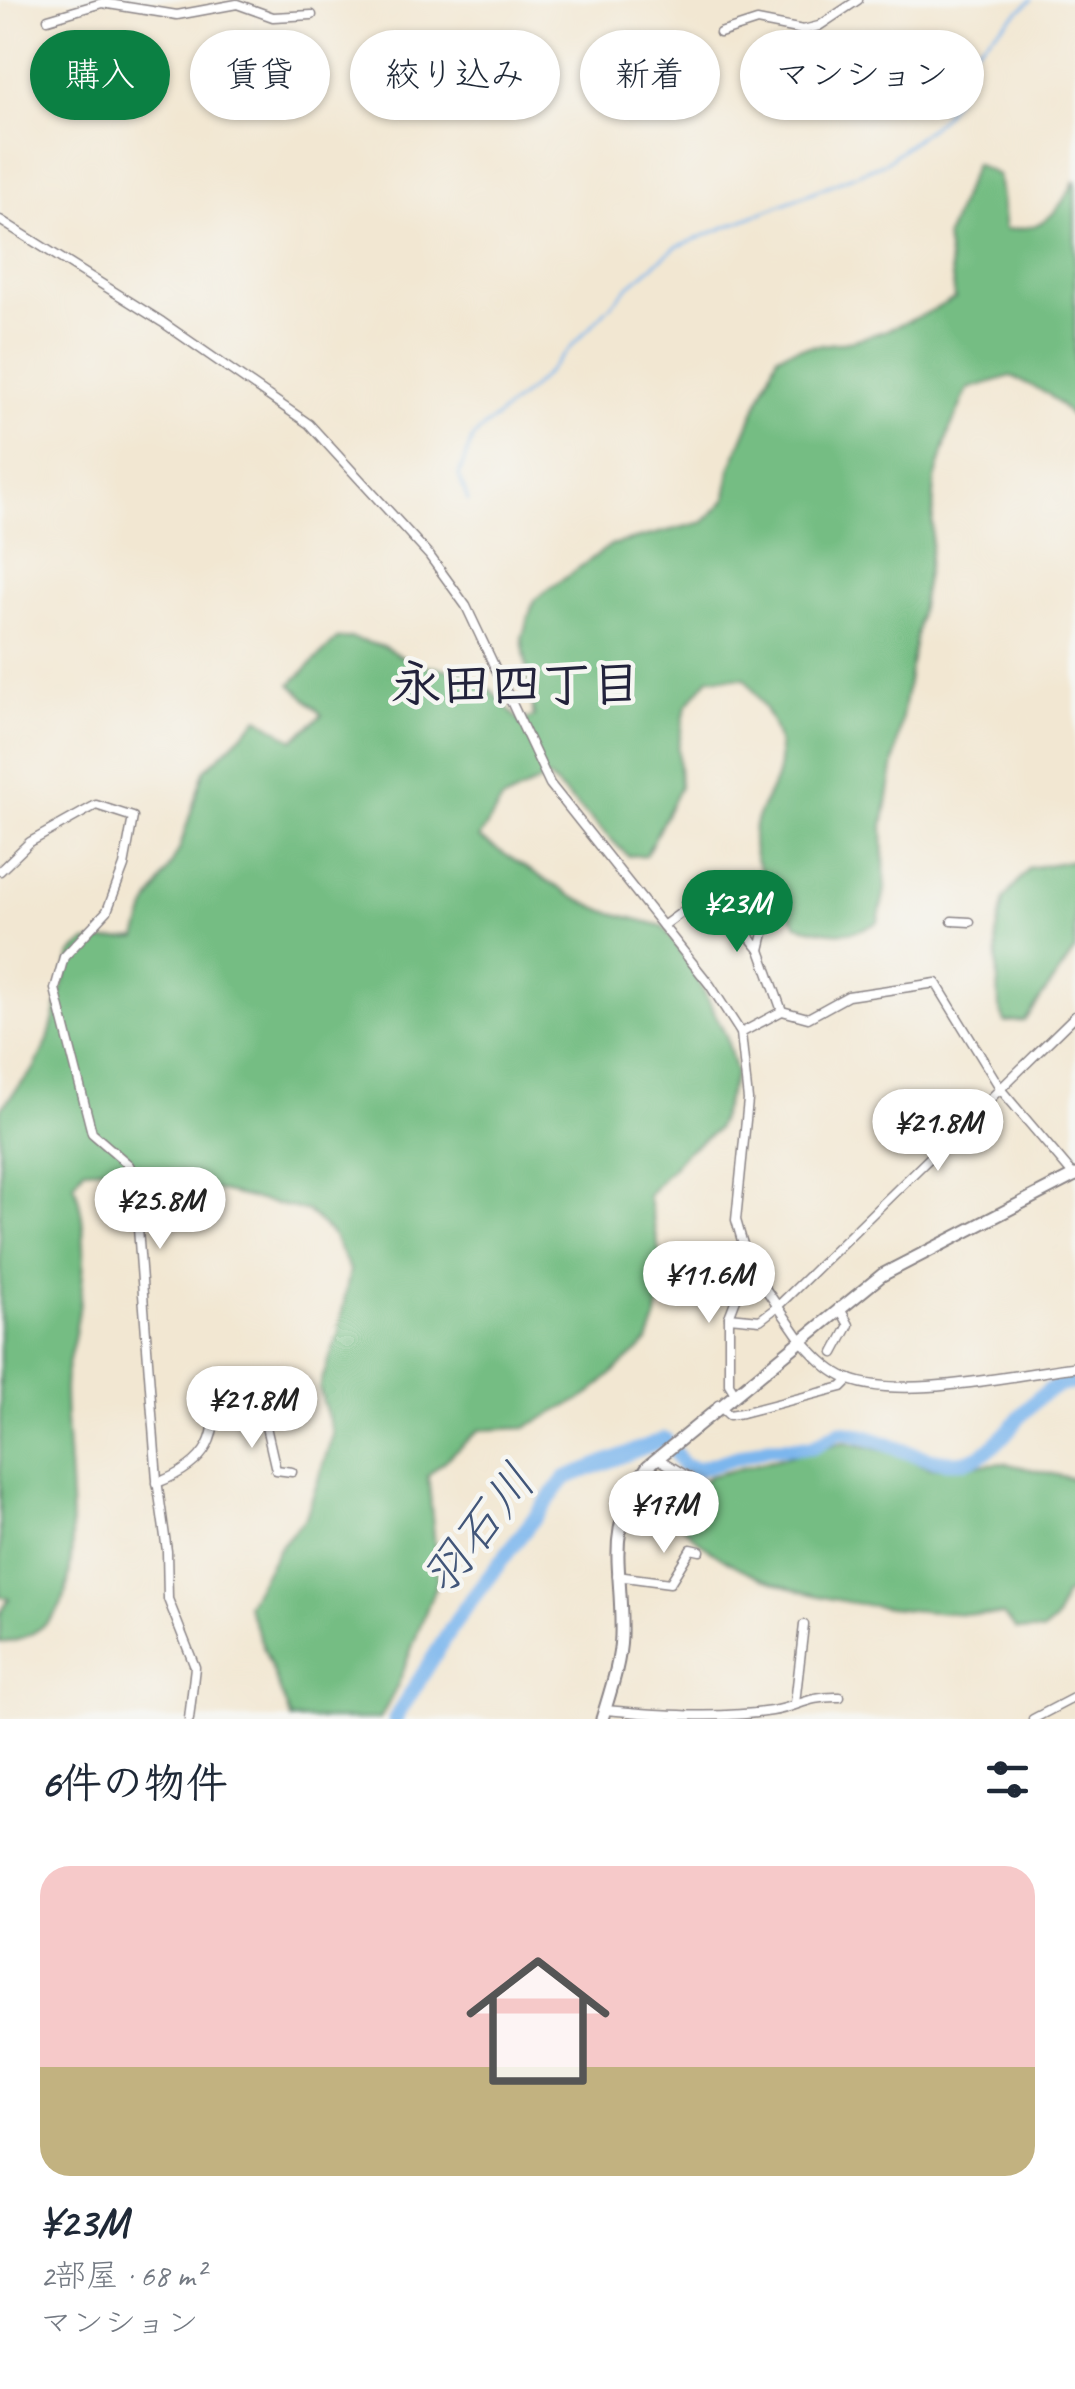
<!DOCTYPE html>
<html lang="ja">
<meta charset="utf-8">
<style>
:root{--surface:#fff;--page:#f6f6f7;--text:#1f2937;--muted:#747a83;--line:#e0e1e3;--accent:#0b8043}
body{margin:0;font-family:Caveat,"Klee One",sans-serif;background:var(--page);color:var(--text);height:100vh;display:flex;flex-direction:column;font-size:38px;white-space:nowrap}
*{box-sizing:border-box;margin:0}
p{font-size:32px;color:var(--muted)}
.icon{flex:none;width:55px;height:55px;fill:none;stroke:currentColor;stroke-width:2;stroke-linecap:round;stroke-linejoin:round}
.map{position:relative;height:1719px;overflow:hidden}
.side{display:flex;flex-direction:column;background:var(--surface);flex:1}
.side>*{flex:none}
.banner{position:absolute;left:30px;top:30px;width:1015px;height:90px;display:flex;gap:20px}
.price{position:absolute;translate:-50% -85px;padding:0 22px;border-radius:35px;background:#fff;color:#222;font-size:32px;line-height:65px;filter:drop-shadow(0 2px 5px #0008)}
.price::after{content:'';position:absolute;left:50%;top:60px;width:30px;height:22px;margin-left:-15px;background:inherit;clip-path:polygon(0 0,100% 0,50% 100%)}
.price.on{background:var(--accent);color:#fff}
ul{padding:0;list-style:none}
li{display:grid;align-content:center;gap:20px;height:530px;padding:0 40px}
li+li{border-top:2px solid var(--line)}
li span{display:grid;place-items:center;height:310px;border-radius:30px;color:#555}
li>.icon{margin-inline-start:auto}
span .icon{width:180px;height:180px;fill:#fffc;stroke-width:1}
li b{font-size:42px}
h2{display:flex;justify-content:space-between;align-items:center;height:120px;padding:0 40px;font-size:42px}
.pill{padding:0 35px;border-radius:45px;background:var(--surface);box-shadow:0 2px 8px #0004;font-size:35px;line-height:90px}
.pill.on{background:var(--accent);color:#fff}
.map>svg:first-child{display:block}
.forest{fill:#74bd83;stroke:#4b705f;stroke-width:2.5}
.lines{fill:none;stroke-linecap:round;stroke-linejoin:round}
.stream{stroke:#7cb6ed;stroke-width:2.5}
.river{stroke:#7cb6ed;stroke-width:15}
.minor-casing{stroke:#8a8486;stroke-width:11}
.tertiary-casing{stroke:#8a8486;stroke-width:12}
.trunk-casing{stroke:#8a8486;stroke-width:15}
.minor{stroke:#fff;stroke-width:8}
.tertiary{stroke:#fff;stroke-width:9}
.trunk{stroke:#fff;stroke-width:11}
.labels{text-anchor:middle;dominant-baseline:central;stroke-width:9;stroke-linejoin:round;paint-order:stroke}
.neighbourhood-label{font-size:50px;font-weight:bold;fill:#22223b;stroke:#f6f6f2}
.water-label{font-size:50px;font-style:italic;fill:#425679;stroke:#f6f6f2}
</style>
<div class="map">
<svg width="1075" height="1719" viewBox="0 0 1075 1719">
<rect width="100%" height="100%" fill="#f6f6f2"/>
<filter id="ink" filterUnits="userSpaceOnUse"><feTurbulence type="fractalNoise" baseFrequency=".01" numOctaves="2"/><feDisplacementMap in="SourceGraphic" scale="20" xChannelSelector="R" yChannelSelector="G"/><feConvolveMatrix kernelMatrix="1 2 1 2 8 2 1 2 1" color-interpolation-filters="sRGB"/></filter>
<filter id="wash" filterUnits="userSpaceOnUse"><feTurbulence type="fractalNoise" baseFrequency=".0048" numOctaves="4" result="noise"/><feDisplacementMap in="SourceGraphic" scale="40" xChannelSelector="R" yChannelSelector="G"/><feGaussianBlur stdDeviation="2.25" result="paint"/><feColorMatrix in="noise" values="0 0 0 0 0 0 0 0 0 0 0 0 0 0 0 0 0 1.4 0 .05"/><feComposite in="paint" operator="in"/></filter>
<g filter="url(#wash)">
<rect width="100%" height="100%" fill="#f2e7d2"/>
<!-- forest -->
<g class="forest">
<path d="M 975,164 L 998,175 L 1005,229 C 1043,232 1059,212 1075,180 L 1075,419 L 1048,394 L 1011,376 L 968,389 L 950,429 L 935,480 L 931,549 L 883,826 L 885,890 L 878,922 C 851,938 826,933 797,925 C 782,901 754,873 753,843 C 751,814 773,796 778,770 C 785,733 764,706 745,678 L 709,678 L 686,706 L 678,748 L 680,787 L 646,855 L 628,856 L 548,777 L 502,801 L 479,838 L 573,897 L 605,911 L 663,926 L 692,968 L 726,1036 L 736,1073 L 716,1130 L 686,1152 L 648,1195 L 663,1269 L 657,1317 L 648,1342 L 587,1396 L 524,1428 L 479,1430 L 428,1475 L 438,1579 L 397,1687 L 380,1719 L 291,1719 L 247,1605 L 279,1548 L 306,1517 L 333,1434 L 319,1388 L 338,1334 L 350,1270 L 332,1234 L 307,1211 L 199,1186 L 130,1180 L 106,1168 L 84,1169 L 74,1184 C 90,1228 84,1281 76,1328 C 73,1348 65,1368 65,1388 C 64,1445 83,1553 62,1603 C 53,1624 22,1644 0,1642 L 0,1614 L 9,1599 L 0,1596 L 0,1109 L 34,1069 L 48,1040 L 71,954 L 85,942 L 137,938 L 146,909 L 179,850 L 204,771 L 259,718 L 293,740 L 322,715 L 291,684 L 337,639 L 351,638 L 384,647 L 415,664 L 463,672 L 491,690 L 520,722 L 534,717 L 522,638 L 534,600 L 611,545 L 704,522 L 726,499 L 730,469 L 778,355 C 800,345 815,346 838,343 C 880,336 918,319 955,298 L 946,237 Z"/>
<polygon points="1075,860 1075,950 1025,1021 1005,1022 999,1007 996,936 1004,899 1029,868"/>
<path d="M 844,1442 L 896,1453 L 930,1468 L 1004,1463 L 1075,1479 L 1075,1590 L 1064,1595 L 1056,1620 L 1042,1632 L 1016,1629 L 1003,1615 C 901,1613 752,1604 680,1523 L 686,1493 L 710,1476 Z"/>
</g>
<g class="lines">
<!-- stream -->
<polyline class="stream" points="468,501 459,475 473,437 533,387 631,284 676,247 885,163 942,118 958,93 966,57 1032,0"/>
<!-- river -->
<g class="river">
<path d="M 676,1454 L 683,1466 L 698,1469 L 768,1448 L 812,1447 L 840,1432 C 879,1435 915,1462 954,1462 C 1009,1462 1021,1384 1075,1383"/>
<polyline points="395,1719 461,1613 565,1478 665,1439"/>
</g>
</g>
</g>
<g filter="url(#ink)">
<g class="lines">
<defs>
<g id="minor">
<polyline points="48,19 102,3 177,15 237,4 273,17 312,15"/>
<polyline points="720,33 757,21 803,30 819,26 858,0"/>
<polyline points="0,220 162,322 309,424 429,555 466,606 550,784 710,985 741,1033 748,1100 736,1220 749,1265 801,1340"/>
<polyline points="0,871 30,842 96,805 133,817 124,866 107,911 64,957 55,989 92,1133 129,1165 134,1175 157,1480 167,1551 168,1599 195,1667 189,1719"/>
<polyline points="711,890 760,950 782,1011"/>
<polyline points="952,921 970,922"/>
<polyline points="663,926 722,883"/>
<polyline points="760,950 764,933"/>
<polyline points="741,1033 782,1011 808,1018 848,996 936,983 1002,1091 1075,1177"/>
<polyline points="729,1317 760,1320 777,1307 1075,1016"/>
<polyline points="834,1353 849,1325 839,1307"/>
<polyline points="214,1391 249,1414 264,1418 276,1470 292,1472"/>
<polyline points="734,1392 729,1384 729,1317 749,1265"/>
<polyline points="718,1405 729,1415 742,1413 842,1387 850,1379"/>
<polyline points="657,1458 690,1478"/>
<path d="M 157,1483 C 209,1463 220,1437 213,1383"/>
<polyline points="617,1576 670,1583 691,1549 700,1551"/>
<polyline points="795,1703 804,1625"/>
<path d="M 605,1710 C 659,1715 718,1719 772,1711 C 800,1707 805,1696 840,1697"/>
<polyline points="1033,1719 1075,1697"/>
</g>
<path id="tertiary" d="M 801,1340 C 813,1353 826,1368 842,1376 C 893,1403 1017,1374 1075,1367"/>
<path id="trunk" d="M 602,1719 C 610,1692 620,1664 621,1636 C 623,1562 602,1535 648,1466 L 882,1275 L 1075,1175"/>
</defs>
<!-- minor casing -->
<use href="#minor" class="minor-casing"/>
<!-- tertiary casing -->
<use href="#tertiary" class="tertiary-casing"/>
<!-- trunk casing -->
<use href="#trunk" class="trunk-casing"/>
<!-- minor -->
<use href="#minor" class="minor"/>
<!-- tertiary -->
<use href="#tertiary" class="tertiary"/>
<!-- trunk -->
<use href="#trunk" class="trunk"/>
</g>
</g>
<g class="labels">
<!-- neighbourhood labels -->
<g class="neighbourhood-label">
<text x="516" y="684">永田四丁目</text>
</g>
<!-- water labels -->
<g class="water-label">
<text transform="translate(478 1530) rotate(-52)">羽石川</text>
</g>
</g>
</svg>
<b class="price on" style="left:737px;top:955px">¥23M</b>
<b class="price" style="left:938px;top:1174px">¥21.8M</b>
<b class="price" style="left:160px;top:1252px">¥25.8M</b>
<b class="price" style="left:709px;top:1326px">¥11.6M</b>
<b class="price" style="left:252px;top:1451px">¥21.8M</b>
<b class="price" style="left:664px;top:1556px">¥17M</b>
<div class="banner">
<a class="pill on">購入</a>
<a class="pill">賃貸</a>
<a class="pill">絞り込み</a>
<a class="pill">新着</a>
<a class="pill">マンション</a>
</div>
</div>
<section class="side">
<h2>6件の物件<svg class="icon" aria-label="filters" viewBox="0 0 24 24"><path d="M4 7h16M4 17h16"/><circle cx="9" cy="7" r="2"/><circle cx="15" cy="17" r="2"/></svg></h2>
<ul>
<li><span style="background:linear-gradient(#f6c9c9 65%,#c2b280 0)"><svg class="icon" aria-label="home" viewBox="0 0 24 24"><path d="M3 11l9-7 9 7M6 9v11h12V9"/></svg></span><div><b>¥23M</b><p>2部屋 · 68 m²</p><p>マンション</p></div></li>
</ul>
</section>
